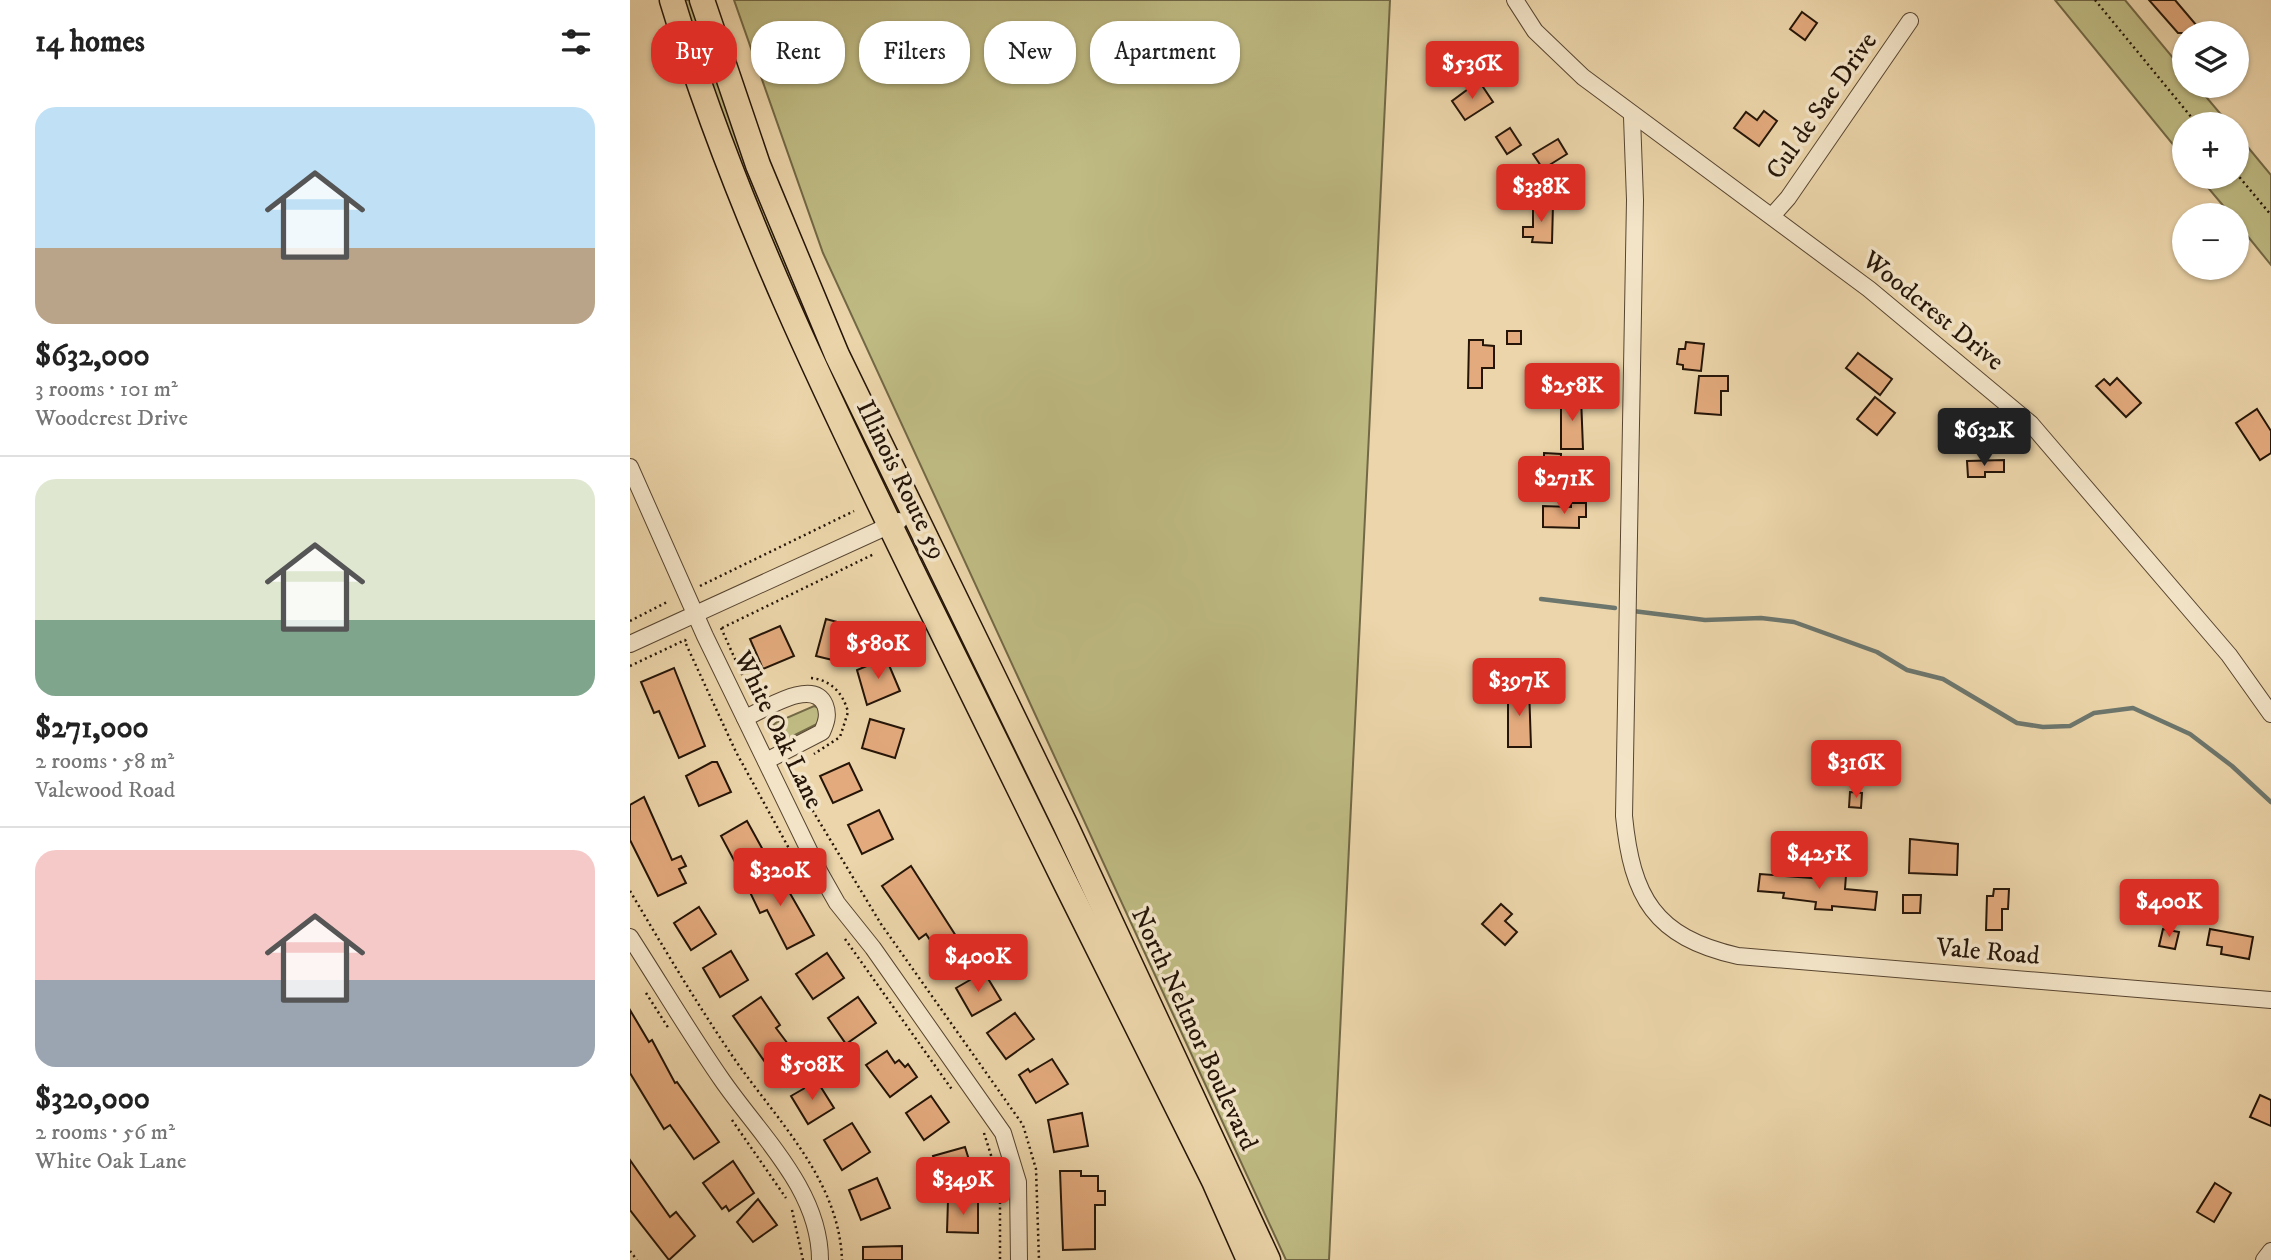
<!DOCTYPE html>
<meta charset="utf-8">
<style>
:root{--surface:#fff;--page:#f6f6f6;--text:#222;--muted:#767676;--line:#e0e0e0;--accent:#d93025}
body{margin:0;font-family:"IM FELL DW Pica",serif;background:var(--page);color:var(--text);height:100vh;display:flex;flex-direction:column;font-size:26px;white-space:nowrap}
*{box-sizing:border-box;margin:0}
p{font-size:23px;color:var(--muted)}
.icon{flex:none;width:38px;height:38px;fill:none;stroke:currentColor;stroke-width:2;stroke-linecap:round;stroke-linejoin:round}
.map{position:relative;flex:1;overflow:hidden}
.panel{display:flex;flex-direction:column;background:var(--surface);width:630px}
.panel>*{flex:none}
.banner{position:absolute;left:21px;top:21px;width:665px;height:63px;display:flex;gap:14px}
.tools{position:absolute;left:1542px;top:21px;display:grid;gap:14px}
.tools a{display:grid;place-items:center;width:77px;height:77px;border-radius:50%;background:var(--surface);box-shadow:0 2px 5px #0004;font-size:35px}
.price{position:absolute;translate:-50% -60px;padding:0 16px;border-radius:7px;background:var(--accent);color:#fff;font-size:23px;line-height:46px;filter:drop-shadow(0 2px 4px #0008)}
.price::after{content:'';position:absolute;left:50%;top:42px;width:21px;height:16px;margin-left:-10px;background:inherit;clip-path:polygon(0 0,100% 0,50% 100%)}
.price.active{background:#222;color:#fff}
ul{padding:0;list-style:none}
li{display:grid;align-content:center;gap:14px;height:371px;padding:0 35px}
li+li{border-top:2px solid var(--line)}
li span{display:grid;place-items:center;height:217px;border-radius:21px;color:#555}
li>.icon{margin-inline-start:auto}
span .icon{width:126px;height:126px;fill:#fffc;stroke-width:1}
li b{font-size:30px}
h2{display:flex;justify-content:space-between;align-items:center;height:84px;padding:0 35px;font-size:30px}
.chip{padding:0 24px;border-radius:28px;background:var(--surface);box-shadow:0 2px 5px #0004;font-size:24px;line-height:63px}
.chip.active{background:var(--accent);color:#fff}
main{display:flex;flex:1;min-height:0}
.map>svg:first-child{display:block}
.green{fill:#bfbb83;stroke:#726846;stroke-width:2}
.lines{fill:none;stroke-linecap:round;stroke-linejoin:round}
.stream{stroke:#6c766d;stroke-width:4.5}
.building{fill:#e3aa7d;stroke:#251508;stroke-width:2}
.street-casing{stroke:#574530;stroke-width:18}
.primary-casing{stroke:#251508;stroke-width:27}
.path{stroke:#251508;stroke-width:2.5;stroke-dasharray:2 3.5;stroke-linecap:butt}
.street{stroke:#f3e4c8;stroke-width:16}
.primary{stroke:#ecd5aa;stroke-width:24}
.labels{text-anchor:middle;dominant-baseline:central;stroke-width:7;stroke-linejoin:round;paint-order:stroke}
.street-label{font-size:26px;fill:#251508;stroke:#f3e4c8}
</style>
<main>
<section class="panel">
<h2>14 homes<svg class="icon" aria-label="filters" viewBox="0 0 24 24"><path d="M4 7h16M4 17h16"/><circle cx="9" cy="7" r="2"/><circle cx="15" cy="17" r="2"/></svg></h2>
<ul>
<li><span style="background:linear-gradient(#bfe0f5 65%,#b9a48a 0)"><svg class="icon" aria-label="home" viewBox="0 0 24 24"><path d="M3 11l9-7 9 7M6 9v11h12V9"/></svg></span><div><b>$632,000</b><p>3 rooms · 101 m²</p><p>Woodcrest Drive</p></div></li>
<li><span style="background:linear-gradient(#dfe7d0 65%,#7fa58c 0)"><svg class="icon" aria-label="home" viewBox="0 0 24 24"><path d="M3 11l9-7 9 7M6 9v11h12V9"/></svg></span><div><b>$271,000</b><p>2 rooms · 58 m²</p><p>Valewood Road</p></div></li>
<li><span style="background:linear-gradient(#f6c9c9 60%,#9aa5b1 0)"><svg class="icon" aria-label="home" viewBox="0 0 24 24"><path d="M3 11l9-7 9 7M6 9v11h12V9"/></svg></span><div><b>$320,000</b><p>2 rooms · 56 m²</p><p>White Oak Lane</p></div></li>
</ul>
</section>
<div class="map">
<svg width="1641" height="1260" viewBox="0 0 1641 1260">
<rect width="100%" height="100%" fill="#ecd5aa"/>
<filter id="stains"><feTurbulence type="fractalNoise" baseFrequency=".00286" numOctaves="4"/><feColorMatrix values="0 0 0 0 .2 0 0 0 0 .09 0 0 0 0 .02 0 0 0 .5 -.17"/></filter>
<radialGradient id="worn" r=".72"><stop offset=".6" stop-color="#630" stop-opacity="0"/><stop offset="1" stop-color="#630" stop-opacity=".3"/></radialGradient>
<!-- green -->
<g class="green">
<polygon points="52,0 63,0 256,480 254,483 135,234"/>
<polygon points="104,0 760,0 699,1260 656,1260 193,253"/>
<polygon points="1425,0 1495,0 1554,71 1554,86 1567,86 1599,124 1554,124 1554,158"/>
<polygon points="1607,134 1641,175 1641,265 1607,223 1606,215 1601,215 1569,177 1606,177"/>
<polygon points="184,706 189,708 191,722 155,740 147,740 143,735 142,726 147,722"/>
</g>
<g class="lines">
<!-- stream -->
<g class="stream">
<polyline points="911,599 985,608"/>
<polyline points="1003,611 1075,620 1131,618 1164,622 1247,652 1277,670 1313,679 1387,723 1413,727 1440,726 1464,713 1503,708 1560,734 1602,766 1641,802"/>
</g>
</g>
<!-- building -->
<g class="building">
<polygon points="1519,0 1545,0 1573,33 1548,33"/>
<polygon points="1172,12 1187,23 1175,40 1160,29"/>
<polygon points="849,81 863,102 835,120 822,101"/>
<polygon points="1134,111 1147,121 1129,146 1104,128 1116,112 1127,120"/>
<polygon points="880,128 891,145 877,154 866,137"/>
<polygon points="928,139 937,154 913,169 903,154"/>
<polygon points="903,204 923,204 922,243 902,242 903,237 893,237 893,227 903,227"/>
<rect x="877" y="331" width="14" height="13"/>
<polygon points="839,340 853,340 853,345 864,346 864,368 852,368 852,388 838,388"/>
<polygon points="1056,342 1074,344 1071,371 1053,369 1053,365 1047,364 1049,349 1055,349"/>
<polygon points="1228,353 1262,379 1250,395 1216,368"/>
<polygon points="1069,376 1098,376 1098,391 1091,391 1091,415 1065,413"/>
<polygon points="1487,378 1511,403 1496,417 1466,386 1474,379 1480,385"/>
<polygon points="931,397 951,397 953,449 931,449"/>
<polygon points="1245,397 1265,413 1247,435 1227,419"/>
<polygon points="1627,409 1641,431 1641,453 1630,460 1606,423"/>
<polygon points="914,453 931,454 930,479 914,479"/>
<polygon points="1374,460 1374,472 1355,472 1355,477 1338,477 1337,461"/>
<polygon points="941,503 956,503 956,517 949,517 949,528 913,527 913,506 941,507"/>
<polygon points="196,619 226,627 219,664 186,656"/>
<polygon points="150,626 164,656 133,669 120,639"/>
<polygon points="256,658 270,691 237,705 227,670"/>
<polygon points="44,668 75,746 49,758 29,711 24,713 11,682"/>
<polygon points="882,687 899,687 901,747 878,747 878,700 882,700"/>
<polygon points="240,719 274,729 265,758 232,748"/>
<polygon points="82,762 87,762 101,792 69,806 56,776"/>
<polygon points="219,763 232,790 203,803 190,776"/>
<polygon points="1220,792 1232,793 1231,808 1219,807"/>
<polygon points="14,797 42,860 51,856 56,866 49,869 56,883 28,896 0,840 0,805"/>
<polygon points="249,810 263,839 232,854 218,825"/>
<polygon points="117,821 133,850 106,864 91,836"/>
<polygon points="1280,839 1328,844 1327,875 1279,873"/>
<polygon points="281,866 326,936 306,949 296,934 289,939 252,886"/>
<polygon points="146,869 184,935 157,949 137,910 130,913 116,884"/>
<polygon points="1194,873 1216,875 1215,889 1247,892 1245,910 1202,906 1202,910 1185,909 1186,902 1153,898 1154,893 1128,891 1130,874 1194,879"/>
<polygon points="1364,889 1379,889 1378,909 1372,909 1372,930 1356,930 1357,896 1363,896"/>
<polygon points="1273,895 1291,895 1290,913 1273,913"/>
<polygon points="871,904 882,914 875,921 887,932 875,945 852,924"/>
<polygon points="69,907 86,934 61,950 44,923"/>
<polygon points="1533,929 1549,932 1545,949 1529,946"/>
<polygon points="1580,929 1623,937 1619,959 1591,954 1592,947 1577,945"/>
<polygon points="101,951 118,980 90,997 73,968"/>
<polygon points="197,953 214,978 183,999 166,974"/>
<polygon points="354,972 371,1000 342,1016 326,988"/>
<polygon points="131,997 150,1025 146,1028 170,1060 146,1078 103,1016"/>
<polygon points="228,997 246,1023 216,1044 198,1018"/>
<polygon points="0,1010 19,1042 22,1040 45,1083 47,1082 89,1142 64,1159 40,1125 34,1129 0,1073"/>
<polygon points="385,1013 404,1039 376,1059 357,1033"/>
<polygon points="257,1051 265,1063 269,1060 275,1067 278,1064 287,1077 260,1097 236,1065"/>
<polygon points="422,1059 438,1084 406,1103 389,1075 398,1069 400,1072"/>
<polygon points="187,1081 204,1108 178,1124 161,1096"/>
<polygon points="1630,1095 1641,1100 1641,1126 1620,1117"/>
<polygon points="301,1096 319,1122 294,1140 276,1113"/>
<polygon points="452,1113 458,1146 424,1152 418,1120"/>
<polygon points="222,1123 240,1152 212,1170 194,1140"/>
<polygon points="335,1147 345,1179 313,1189 303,1156"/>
<polygon points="0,1160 40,1217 46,1212 65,1236 39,1260 0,1210"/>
<polygon points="103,1161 124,1193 99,1211 96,1206 92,1209 73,1183"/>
<polygon points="430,1171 451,1171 451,1176 468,1176 468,1191 475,1191 475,1205 465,1205 465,1249 433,1250"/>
<polygon points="247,1178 260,1208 231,1220 219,1190"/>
<polygon points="1585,1183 1601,1193 1584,1222 1567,1212"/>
<polygon points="128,1199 147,1225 123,1242 107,1222"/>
<polygon points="318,1200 348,1201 348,1233 317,1232"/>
<polygon points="272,1246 272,1260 233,1260 233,1247"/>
</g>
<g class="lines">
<defs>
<g id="street">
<polyline points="885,0 905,31 953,77 1239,289 1401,424 1599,655 1641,714"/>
<path d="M 1002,117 L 1005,200 L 994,816 C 1002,897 1024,937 1108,956 L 1641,1000"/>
<polyline points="1142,216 1158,198 1280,21"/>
<polyline points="0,467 75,636 190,873 207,903 243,948 373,1133 388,1182 389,1260"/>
<polyline points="0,644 269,521"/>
<path d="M 115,718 C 134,710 183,677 195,705 C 199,715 196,723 192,732 L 136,761"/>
<path d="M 0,937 C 31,985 60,1034 92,1080 C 130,1135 190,1190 190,1260"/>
<polyline points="1634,1260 1641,1251"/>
</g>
<g id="primary">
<path d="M 42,0 C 104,205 197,397 291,589 C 387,787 486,984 584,1181 L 619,1260"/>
<polyline points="72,0 128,165 207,355 435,824 638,1260"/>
</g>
</defs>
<!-- street casing -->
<use href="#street" class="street-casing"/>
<!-- primary casing -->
<use href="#primary" class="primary-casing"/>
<!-- path -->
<g class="path">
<polyline points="1465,0 1567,124"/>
<polyline points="1606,173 1641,215"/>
<polyline points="70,586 224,511"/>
<polyline points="0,621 39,601"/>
<polyline points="91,628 120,692"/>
<polyline points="92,628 244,554"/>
<polyline points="56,644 106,752 167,863"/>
<polyline points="0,666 55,640 58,644"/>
<path d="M 181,678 C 201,680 213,693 218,712 L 210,737 L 184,754"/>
<polyline points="157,768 251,924 393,1125 406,1169 409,1260"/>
<path d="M 0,891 C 32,945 64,999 99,1051 C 143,1117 209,1177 212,1260"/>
<polyline points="215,939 323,1091"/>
<polyline points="16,993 39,1029"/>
<polyline points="102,1120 156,1198"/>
<polyline points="354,1133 370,1184 370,1260"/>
<polyline points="162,1210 173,1260"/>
<polyline points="0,1251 7,1260"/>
</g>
<!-- street -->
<use href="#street" class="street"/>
<!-- primary -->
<use href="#primary" class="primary"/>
</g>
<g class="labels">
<!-- street labels -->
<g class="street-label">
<text transform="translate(1192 106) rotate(-55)">Cul de Sac Drive</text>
<text transform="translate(1303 311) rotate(39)">Woodcrest Drive</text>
<text transform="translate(271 480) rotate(64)">Illinois Route 59</text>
<text transform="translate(148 730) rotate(64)">White Oak Lane</text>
<text transform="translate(1358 952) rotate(5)">Vale Road</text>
<text transform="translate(564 1029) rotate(65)">North Neltnor Boulevard</text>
</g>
</g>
<rect width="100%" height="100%" filter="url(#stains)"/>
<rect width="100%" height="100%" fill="url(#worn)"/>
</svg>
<div class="tools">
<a><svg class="icon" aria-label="layers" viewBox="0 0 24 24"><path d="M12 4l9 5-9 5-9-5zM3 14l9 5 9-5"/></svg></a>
<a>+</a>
<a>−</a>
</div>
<b class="price" style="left:842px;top:101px">$536K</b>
<b class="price" style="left:911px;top:224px">$338K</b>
<b class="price" style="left:942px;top:423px">$258K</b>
<b class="price active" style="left:1354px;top:468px">$632K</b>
<b class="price" style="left:934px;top:516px">$271K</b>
<b class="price" style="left:248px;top:681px">$580K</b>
<b class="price" style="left:889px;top:718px">$397K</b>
<b class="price" style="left:1226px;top:800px">$316K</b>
<b class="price" style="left:1189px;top:891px">$425K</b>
<b class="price" style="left:150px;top:908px">$320K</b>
<b class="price" style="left:1539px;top:939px">$400K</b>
<b class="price" style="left:348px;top:994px">$400K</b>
<b class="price" style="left:182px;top:1102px">$508K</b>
<b class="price" style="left:333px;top:1217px">$349K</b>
<div class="banner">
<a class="chip active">Buy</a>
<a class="chip">Rent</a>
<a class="chip">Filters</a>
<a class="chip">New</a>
<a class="chip">Apartment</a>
</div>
</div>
</main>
